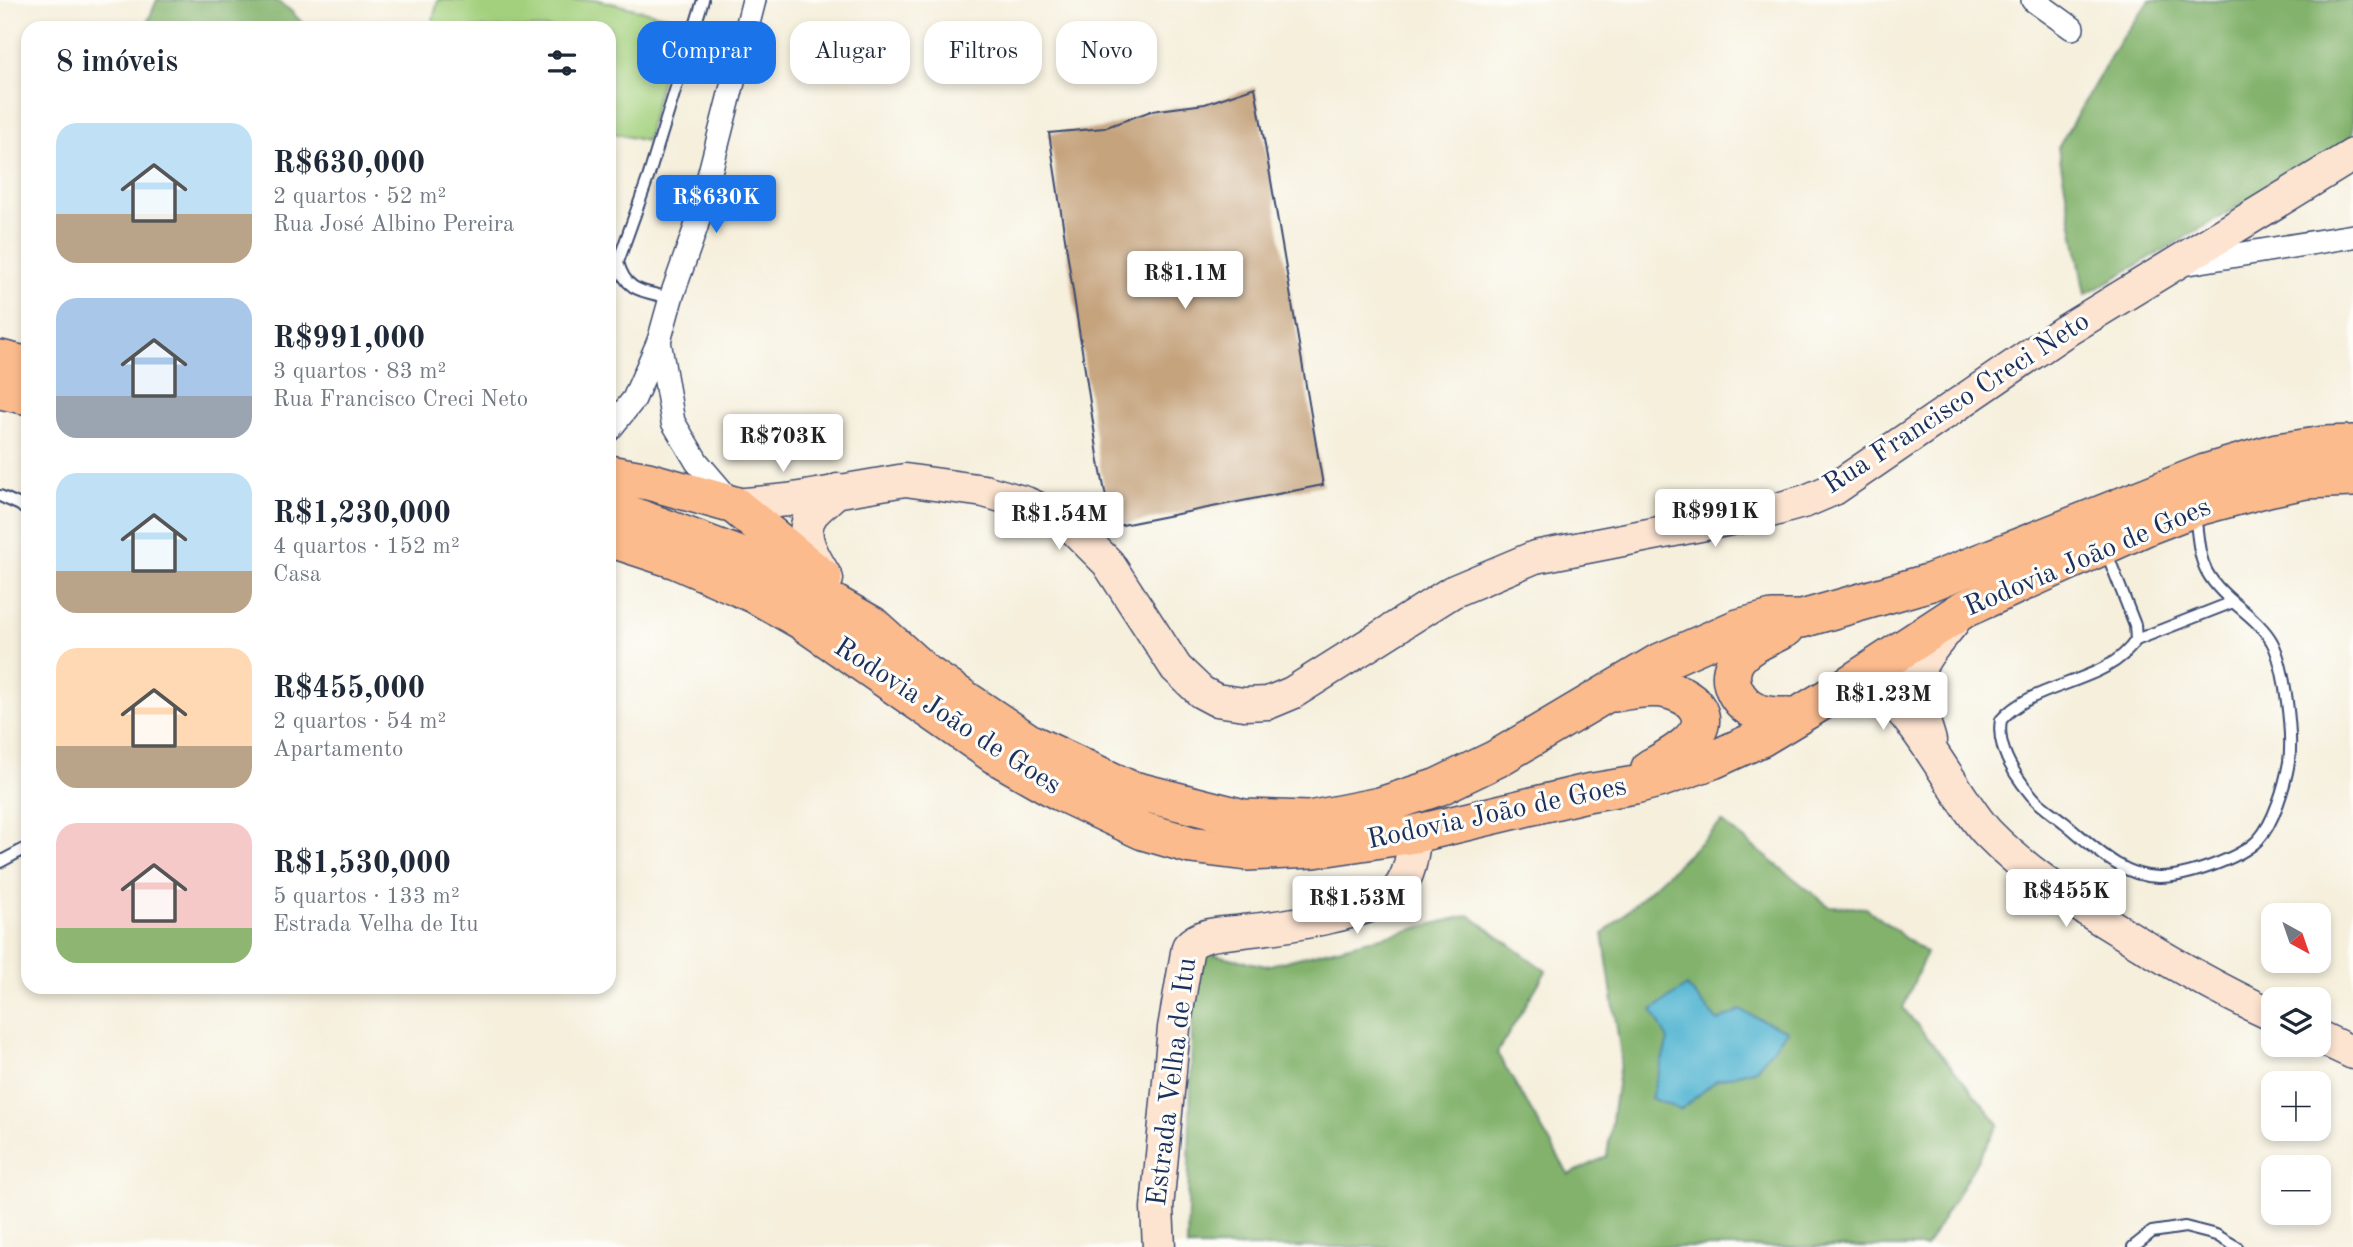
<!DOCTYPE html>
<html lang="pt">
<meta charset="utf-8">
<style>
:root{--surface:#fff;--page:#f2f2f3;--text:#1f2937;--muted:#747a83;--accent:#1a73e8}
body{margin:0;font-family:"Old Standard TT",serif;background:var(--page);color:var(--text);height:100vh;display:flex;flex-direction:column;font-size:26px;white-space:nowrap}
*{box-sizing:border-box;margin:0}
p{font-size:23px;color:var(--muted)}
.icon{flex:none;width:38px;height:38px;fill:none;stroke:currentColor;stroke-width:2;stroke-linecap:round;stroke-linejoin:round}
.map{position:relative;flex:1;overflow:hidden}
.sheet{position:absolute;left:21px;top:21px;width:595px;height:973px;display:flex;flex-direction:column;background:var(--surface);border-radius:21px;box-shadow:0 4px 10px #0003}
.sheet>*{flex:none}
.guide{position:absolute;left:637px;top:21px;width:665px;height:63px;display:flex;gap:14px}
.needle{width:46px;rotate:140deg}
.tools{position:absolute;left:2261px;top:903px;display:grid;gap:14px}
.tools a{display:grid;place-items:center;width:70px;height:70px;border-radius:14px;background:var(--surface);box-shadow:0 4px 10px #0003;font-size:35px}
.price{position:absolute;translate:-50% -60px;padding:0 16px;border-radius:7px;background:#fff;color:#222;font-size:23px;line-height:46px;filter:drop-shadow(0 2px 4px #0008)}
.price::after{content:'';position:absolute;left:50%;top:42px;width:21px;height:16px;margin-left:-10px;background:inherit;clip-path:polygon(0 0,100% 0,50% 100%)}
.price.on{background:var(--accent);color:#fff}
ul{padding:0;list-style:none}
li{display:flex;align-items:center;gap:21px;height:175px;padding:0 35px}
li span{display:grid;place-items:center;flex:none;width:196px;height:140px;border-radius:21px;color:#555}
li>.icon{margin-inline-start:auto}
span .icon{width:84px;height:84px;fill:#fffc;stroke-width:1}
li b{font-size:30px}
h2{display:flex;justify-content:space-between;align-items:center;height:84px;padding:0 35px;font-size:30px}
.pill{padding:0 24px;border-radius:21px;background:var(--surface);box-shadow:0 4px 10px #0003;font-size:24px;line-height:63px}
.pill.on{background:var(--accent);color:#fff}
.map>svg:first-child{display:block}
.green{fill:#a3d07d;stroke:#5f806e;stroke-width:2}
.forest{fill:#82b26c;stroke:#4e7065;stroke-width:2}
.water{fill:#53b5d2;stroke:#377298;stroke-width:2}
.building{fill:#c5a37d}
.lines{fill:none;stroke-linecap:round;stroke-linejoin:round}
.service-casing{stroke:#3c4c71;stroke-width:14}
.minor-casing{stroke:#3c4c71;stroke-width:26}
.secondary-casing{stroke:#3c4c71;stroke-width:35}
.trunk-casing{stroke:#3c4c71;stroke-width:40}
.service{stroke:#fff;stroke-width:10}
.minor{stroke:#fff;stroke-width:23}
.secondary{stroke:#fde4d1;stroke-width:32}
.trunk{stroke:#fbbb8d;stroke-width:37}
.labels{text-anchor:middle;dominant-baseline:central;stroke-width:6;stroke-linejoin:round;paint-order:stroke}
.street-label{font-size:28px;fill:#1b2f5e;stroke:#fdfcf7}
</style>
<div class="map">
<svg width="2353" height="1247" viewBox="0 0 2353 1247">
<rect width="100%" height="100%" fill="#fdfcf7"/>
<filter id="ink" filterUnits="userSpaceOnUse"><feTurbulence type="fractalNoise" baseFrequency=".0143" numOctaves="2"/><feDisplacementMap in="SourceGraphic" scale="14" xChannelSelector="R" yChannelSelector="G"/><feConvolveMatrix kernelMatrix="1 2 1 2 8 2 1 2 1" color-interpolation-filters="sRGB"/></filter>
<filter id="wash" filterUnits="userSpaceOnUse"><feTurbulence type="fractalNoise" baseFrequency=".00686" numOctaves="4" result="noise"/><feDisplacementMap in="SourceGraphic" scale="28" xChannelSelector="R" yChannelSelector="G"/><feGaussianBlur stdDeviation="1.57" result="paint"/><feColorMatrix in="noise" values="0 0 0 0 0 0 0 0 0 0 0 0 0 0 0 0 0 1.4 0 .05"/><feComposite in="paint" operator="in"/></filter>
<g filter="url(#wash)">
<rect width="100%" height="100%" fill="#f5efdc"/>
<!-- green -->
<polygon class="green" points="438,0 598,0 677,19 646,141 609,132 609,28 431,28"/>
<!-- forest -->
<g class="forest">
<polygon points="157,0 275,0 290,10 307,28 145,28"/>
<polygon points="2150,0 2353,0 2353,141 2085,295 2058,148 2119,42"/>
<polygon points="1722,822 1829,906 1866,908 1926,953 1903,1008 1999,1124 1926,1247 1187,1247 1194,950 1266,966 1469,915 1546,971 1497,1053 1569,1175 1607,1156 1621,1056 1603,934"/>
</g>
<!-- water -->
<polygon class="water" points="1687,986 1718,1021 1740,1010 1787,1031 1756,1069 1717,1080 1680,1110 1651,1098 1668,1040 1652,1010"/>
<g id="blocks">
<!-- building -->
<polygon class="building" points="1255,87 1323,485 1112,527 1099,462 1049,133 1104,128 1151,111 1205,104"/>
</g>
</g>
<g filter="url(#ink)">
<use href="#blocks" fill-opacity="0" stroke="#3c4c71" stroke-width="2"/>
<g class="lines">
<defs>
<g id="service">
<path d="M 671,298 C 644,291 626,293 618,262 L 648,178 L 703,0"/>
<polyline points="0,496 20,505 28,512"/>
<path d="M 2195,515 C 2198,534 2198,555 2207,572 C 2223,601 2256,614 2272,642 C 2285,666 2293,735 2289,762 C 2285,785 2274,823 2258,840 C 2239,859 2186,877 2160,877 C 2122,878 2091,844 2065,823 C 2054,814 2040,806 2032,796 C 2015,776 1996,747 2001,720 C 2034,681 2107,685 2136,640 L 2233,602"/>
<polyline points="2106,551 2135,625 2136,640"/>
<polyline points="0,862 28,847"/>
<polyline points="2133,1247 2152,1232 2185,1227 2216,1235 2237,1247"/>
</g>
<g id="minor">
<polyline points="2033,0 2072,28"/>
<polyline points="2182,264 2353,236"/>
<polyline points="659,341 673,422 697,462 732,503"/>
<polyline points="609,430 634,399 659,341 671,298 696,227 754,0"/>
</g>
<g id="secondary">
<polyline points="734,505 788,500 905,480 984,491 1026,503 1066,521 1108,563 1176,668 1201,692 1216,700 1244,704 1268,703 1292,693 1452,592 1535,557 1767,512 1806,501 1834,489 2062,333 2353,155"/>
<path d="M 827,579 C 816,560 796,534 813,513 C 820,505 830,498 838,490"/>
<path d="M 1839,691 C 1853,692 1868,691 1881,695 C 1911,705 1961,806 1988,833 C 2025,871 2070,900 2115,928 C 2166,960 2218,990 2273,1015"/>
<path d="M 1930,741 C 1925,722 1913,696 1917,676 C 1922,656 1942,637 1954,621"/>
<polyline points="2319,1037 2353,1053"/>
<path d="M 1159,1247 L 1157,1208 L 1174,1028 L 1188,947 C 1201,932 1224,934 1243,931 C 1275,928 1379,913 1398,890 C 1411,873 1412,855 1415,834"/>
</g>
<g id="trunk">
<polyline points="0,359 28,366"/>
<polyline points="0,390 28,396"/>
<polyline points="609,474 648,481 734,505 823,578"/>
<polyline points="609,507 770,567 872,625 924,672 1030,743 1129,789 1243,818 1309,820 1380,806 1438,787 1496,759 1658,663 1738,628 1772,619 1802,619 1931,582 2205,473 2277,452 2324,445 2353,444"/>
<polyline points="609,538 676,560 756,595 802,621 995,755 1060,792 1143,831 1191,845 1247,852 1314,849 1415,834 1587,793 1635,785 1662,778 1713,760 1761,738 1839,691 1964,609 2150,525 2194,508 2268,488 2306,480 2353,478"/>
<path d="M 1786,628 C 1770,637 1745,645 1735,662 C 1725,682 1738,703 1757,712 C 1768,717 1783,716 1795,716"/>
<path d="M 1614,693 C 1630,690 1647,687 1663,689 C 1675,691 1690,697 1696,707 C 1715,734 1670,757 1650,768"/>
</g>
</defs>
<!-- service casing -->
<use href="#service" class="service-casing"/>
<!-- minor casing -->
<use href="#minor" class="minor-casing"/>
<!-- secondary casing -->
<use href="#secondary" class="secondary-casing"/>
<!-- trunk casing -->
<use href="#trunk" class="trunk-casing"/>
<!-- service -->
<use href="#service" class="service"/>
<!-- minor -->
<use href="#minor" class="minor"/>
<!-- secondary -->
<use href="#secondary" class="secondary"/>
<!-- trunk -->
<use href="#trunk" class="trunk"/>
</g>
</g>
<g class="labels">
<!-- street labels -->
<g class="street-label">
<text transform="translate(1957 404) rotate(-33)">Rua Francisco Creci Neto</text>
<text transform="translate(2088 558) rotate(-23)">Rodovia João de Goes</text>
<text transform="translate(947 717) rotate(33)">Rodovia João de Goes</text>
<text transform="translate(1497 814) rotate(-12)">Rodovia João de Goes</text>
<text transform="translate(1173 1082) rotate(-83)">Estrada Velha de Itu</text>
</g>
</g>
</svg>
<div class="tools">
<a><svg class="needle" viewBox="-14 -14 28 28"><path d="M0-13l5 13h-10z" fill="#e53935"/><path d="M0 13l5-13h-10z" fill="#747a83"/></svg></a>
<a><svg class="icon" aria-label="layers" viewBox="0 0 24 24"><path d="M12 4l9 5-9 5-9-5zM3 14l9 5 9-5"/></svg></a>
<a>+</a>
<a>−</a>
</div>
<b class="price on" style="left:716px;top:235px">R$630K</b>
<b class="price" style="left:1185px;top:311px">R$1.1M</b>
<b class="price" style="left:783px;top:474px">R$703K</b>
<b class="price" style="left:1715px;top:549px">R$991K</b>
<b class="price" style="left:1059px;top:552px">R$1.54M</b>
<b class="price" style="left:1883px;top:732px">R$1.23M</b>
<b class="price" style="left:2066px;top:929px">R$455K</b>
<b class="price" style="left:1357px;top:936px">R$1.53M</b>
<div class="guide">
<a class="pill on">Comprar</a>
<a class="pill">Alugar</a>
<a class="pill">Filtros</a>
<a class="pill">Novo</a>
</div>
<section class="sheet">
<h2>8 imóveis<svg class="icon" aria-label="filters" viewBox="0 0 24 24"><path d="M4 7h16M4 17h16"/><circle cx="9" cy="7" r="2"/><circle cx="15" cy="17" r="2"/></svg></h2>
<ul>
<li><span style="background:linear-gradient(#bfe0f5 65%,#b9a48a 0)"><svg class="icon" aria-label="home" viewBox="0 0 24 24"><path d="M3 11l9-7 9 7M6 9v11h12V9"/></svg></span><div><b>R$630,000</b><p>2 quartos · 52 m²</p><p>Rua José Albino Pereira</p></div></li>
<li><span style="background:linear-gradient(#a9c7e8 70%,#9aa5b1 0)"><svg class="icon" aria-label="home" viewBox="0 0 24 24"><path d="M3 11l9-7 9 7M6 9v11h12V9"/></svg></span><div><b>R$991,000</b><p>3 quartos · 83 m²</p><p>Rua Francisco Creci Neto</p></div></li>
<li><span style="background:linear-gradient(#bfe0f5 70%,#b9a48a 0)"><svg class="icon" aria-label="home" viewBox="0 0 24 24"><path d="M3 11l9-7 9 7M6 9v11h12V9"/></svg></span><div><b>R$1,230,000</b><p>4 quartos · 152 m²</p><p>Casa</p></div></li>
<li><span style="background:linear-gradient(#ffd9b3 70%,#b9a48a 0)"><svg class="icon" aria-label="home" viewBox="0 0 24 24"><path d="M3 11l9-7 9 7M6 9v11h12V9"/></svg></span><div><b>R$455,000</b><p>2 quartos · 54 m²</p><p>Apartamento</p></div></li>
<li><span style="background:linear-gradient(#f6c9c9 75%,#8fb573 0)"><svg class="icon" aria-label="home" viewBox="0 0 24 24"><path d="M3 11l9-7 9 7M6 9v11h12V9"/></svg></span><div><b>R$1,530,000</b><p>5 quartos · 133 m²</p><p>Estrada Velha de Itu</p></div></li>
</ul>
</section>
</div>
